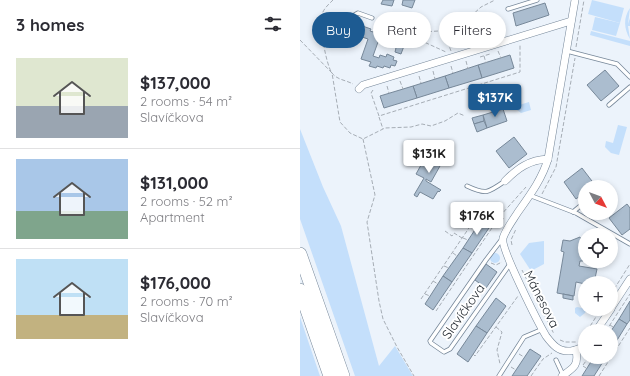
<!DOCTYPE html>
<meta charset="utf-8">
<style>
:root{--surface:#fff;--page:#f7f7f7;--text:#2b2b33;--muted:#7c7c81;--line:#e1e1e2;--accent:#1d5b92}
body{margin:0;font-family:Quicksand,sans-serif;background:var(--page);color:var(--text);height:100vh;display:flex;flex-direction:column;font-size:15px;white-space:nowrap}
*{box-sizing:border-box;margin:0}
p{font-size:13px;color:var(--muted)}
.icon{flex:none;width:22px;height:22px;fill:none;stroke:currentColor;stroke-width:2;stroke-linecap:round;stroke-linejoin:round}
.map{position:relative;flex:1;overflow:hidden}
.sheet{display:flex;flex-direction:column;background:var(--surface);width:300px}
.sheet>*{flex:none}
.hud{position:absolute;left:12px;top:12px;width:258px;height:36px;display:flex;gap:8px}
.needle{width:26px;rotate:131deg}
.buttons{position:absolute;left:278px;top:180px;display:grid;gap:8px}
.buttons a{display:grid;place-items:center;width:40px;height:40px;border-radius:50%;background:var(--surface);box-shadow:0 2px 6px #0003;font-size:20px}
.price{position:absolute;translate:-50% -34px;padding:0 9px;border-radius:4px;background:#fff;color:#222;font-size:13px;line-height:26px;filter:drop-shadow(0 1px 2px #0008)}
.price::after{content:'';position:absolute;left:50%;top:24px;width:12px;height:9px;margin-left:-6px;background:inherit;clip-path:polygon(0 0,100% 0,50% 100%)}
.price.active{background:var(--accent);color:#fff}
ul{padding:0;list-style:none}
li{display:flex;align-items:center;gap:12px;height:100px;padding:0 16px}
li+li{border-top:1px solid var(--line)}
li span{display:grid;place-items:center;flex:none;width:112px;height:80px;border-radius:0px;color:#555}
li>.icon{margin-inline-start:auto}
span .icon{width:48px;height:48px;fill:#fffc;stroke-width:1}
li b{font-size:17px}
h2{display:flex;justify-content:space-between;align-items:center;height:48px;padding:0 16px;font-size:17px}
.tag{padding:0 14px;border-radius:18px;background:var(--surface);box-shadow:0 2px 6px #0003;font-size:14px;line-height:36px}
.tag.active{background:var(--accent);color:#fff}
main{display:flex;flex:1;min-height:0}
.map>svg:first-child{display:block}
.green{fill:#c4dffb}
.building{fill:#abbdcf;stroke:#789}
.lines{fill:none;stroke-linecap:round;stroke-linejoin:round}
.service-casing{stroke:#768799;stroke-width:5}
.minor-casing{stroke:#768799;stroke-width:8}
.motorway-casing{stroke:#768799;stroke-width:14}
.path{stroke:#a6adb5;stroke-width:1;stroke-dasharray:4 2;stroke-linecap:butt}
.service{stroke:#fff;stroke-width:3.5}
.minor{stroke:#fff;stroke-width:7}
.motorway{stroke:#fff;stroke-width:13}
.labels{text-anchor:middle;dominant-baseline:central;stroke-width:4;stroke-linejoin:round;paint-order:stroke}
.street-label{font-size:13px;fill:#1d242b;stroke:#fff}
</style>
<main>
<section class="sheet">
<h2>3 homes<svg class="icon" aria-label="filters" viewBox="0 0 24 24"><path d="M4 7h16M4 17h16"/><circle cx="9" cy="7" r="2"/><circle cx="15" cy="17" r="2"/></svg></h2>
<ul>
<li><span style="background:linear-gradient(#dfe7d0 60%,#9aa5b1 0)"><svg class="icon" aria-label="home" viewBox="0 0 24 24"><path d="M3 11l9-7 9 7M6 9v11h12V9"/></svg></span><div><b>$137,000</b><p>2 rooms · 54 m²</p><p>Slavíčkova</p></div></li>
<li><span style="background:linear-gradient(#a9c7e8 65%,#7fa58c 0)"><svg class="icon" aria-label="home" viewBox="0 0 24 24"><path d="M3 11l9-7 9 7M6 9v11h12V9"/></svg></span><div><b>$131,000</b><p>2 rooms · 52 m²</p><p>Apartment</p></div></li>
<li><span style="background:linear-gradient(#bfe0f5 70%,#c2b280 0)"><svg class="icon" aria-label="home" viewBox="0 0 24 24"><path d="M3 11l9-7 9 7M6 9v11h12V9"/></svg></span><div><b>$176,000</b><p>2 rooms · 70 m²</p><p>Slavíčkova</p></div></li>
</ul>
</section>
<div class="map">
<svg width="330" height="376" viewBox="0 0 330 376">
<rect width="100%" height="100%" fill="#ecf3fb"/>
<!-- green -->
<g class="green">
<polygon points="292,0 324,8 320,23 288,14"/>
<path d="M 330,8 L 328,24 L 330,18 L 330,26 L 328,26 L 330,39 C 324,29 323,18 330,8 Z"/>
<polygon points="295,17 320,23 316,36 292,30"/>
<polygon points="179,18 184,33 167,38 163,24"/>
<polygon points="291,31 330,41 330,46 290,35"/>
<polygon points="229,102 231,110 221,113 217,110 219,105"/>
<polygon points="318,125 327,127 319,155 311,153 305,147 306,141 313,143"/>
<polygon points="0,129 23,187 41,226 79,366 95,346 113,376 55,376 0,219"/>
<polygon points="244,241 244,264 231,271 220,254 229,243"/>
<circle cx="195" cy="258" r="5"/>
<polygon points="277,307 287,309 285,313 280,317 275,313 275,308"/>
<polygon points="0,317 20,376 0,376"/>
</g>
<!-- building -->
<g class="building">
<polygon points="83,0 94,0 92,6 81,4"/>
<polygon points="103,0 115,0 112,8 102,5"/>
<polygon points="245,3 249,15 216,26 213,13"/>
<polygon points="51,22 71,29 70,31 73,32 74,30 80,34 81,32 101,39 99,45 104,46 101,54 95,52 96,48 78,42 73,56 79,58 80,55 86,57 87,54 94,57 93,60 97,61 95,66 91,65 90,68 84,66 83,68 77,66 76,68 69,66 71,62 61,59 68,39 62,37 62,39 60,38 60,37 49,33 47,37 41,35 44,27 49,28"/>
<polygon points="210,55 214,68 182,78 178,65"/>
<polygon points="178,65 182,78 149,88 145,76"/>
<polygon points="305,70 319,86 301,101 287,85"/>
<polygon points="145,76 149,88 117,98 113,86"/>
<polygon points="113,86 117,98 84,108 80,96"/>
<polygon points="203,109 207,121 187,128 183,115"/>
<polygon points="183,115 184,121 174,124 172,118"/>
<polygon points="184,121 187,128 177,132 174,124"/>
<polygon points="214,137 227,154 209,168 196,151"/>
<polygon points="130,149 145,157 131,182 126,179 126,181 141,190 139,192 138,191 133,199 120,192 117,197 114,195 124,178 116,174"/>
<polygon points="282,168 295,185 292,187 285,187 285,192 276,199 264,182"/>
<polygon points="327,204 330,208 330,229 322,235 309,218"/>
<polygon points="182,219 191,225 172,253 163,248"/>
<polygon points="280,237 283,244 282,248 285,249 285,251 283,261 280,261 279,266 297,269 294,283 285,284 276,282 274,296 257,293 264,252 261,251 263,240 270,241"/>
<polygon points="163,248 172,253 152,282 143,276"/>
<polygon points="186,264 197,272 186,288 178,284 179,283 175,280"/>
<polygon points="143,276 152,282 133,310 125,304"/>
<polygon points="263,294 273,296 273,300 263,298"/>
<polygon points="196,298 206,306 187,333 176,326"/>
<polygon points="330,301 330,320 327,324 319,319"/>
<polygon points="319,319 327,324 311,350 311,331"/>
<polygon points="176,326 187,333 168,362 157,354"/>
<polygon points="230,349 241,356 227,376 212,376"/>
<polygon points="294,357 306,357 294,376 282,376"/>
</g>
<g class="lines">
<defs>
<g id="service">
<polyline points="208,9 237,0"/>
<polyline points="37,21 46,20 58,13 72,18"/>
<polyline points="267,51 317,64 330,77"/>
<polyline points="309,105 330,87"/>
<path d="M 167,186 C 186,195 188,193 205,181"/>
<polyline points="229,195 276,213 330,244"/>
<polyline points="273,212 285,202"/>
<polyline points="202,239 186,260 130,341 131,343 144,352 150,349 210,264"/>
<polyline points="256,360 263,375"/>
<polyline points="199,376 224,337 243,329"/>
</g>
<g id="minor">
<path d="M 275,0 L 248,159 C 242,179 230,195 218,212 C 213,220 206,229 203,238 C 200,248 239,324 246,336 C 249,340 252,344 256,347 C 265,354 277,351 285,345"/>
<polyline points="59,89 63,85 271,21"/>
<path d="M 205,181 C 218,168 229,160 248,159"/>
<polyline points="311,308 330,279"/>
<polyline points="296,331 311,309"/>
<path d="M 262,376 C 274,368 279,365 276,350"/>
</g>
<g id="motorway">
<polyline points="0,254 43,376"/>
<polyline points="0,290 30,376"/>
</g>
</defs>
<!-- service casing -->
<use href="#service" class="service-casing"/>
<!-- minor casing -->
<use href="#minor" class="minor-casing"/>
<!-- motorway casing -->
<use href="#motorway" class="motorway-casing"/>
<!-- path -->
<g class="path">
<path d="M 33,0 C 29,4 23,9 22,15 C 19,24 26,65 32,73 C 37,80 46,80 53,84"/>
<polyline points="75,23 113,37 146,52"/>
<polyline points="104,33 156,30 181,7 195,0"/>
<polyline points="0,40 32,73 40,122 50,133 63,139 85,128 111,127 122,124 131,126 145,121 158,113 165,116"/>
<polyline points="276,47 284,0"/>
<polyline points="151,51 148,43 156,31"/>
<polyline points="198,51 201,58"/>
<polyline points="184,56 186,63"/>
<polyline points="180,57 190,54"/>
<polyline points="166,61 168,69"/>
<polyline points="151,66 153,73"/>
<polyline points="133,71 135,79"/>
<polyline points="119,76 121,83"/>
<polyline points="100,81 103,89"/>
<polyline points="87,86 89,93"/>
<polyline points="73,90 71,93 79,116 220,72 220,44"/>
<polyline points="79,117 83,129"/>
<polyline points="63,139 75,195 67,222 79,301 83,319 97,347 114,376"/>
<polyline points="242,194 256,167 275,58"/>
<polyline points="172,225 176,228"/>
<polyline points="145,231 152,236 154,233 162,238"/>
<polyline points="163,238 168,240"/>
<polyline points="212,245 211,240 216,229"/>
<polyline points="153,253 157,256"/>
<polyline points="191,263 196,265 202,262"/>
<polyline points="144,266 149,268"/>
<polyline points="222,270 254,334"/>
<polyline points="133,281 138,284"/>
<polyline points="125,294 130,296"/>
<polyline points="311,294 330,264"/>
<polyline points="121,299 175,219 186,208 189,208 204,219"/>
<polyline points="136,311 200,216 226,187"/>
<polyline points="310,325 313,327"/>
<polyline points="196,327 202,332 197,350 200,364"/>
<polyline points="287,331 301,309"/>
<polyline points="306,331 330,294"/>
<polyline points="282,338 285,334"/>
<polyline points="260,340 265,342 276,342"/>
<polyline points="173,354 175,356 218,296"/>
<polyline points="219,354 224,357"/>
<polyline points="283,365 289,357"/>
<polyline points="283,366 286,368"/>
<polyline points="211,367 216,370"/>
<polyline points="231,376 243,359 252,353"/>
<polyline points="299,376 330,328"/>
</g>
<!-- service -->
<use href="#service" class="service"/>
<!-- minor -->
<use href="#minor" class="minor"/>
<!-- motorway -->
<use href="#motorway" class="motorway"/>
</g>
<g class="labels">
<!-- street labels -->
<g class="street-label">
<text transform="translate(242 299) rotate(63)">Mánesova</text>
<text transform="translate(163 311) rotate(-55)">Slavíčkova</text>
</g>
</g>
</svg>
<div class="buttons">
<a><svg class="needle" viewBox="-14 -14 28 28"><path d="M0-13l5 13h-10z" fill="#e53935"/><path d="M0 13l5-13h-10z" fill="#7c7c81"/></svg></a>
<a><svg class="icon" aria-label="locate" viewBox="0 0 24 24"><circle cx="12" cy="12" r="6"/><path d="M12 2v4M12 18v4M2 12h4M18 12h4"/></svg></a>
<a>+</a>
<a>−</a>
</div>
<b class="price active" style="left:195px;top:118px">$137K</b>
<b class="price" style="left:129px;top:174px">$131K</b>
<b class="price" style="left:177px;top:236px">$176K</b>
<div class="hud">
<a class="tag active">Buy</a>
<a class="tag">Rent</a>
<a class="tag">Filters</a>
</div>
</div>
</main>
